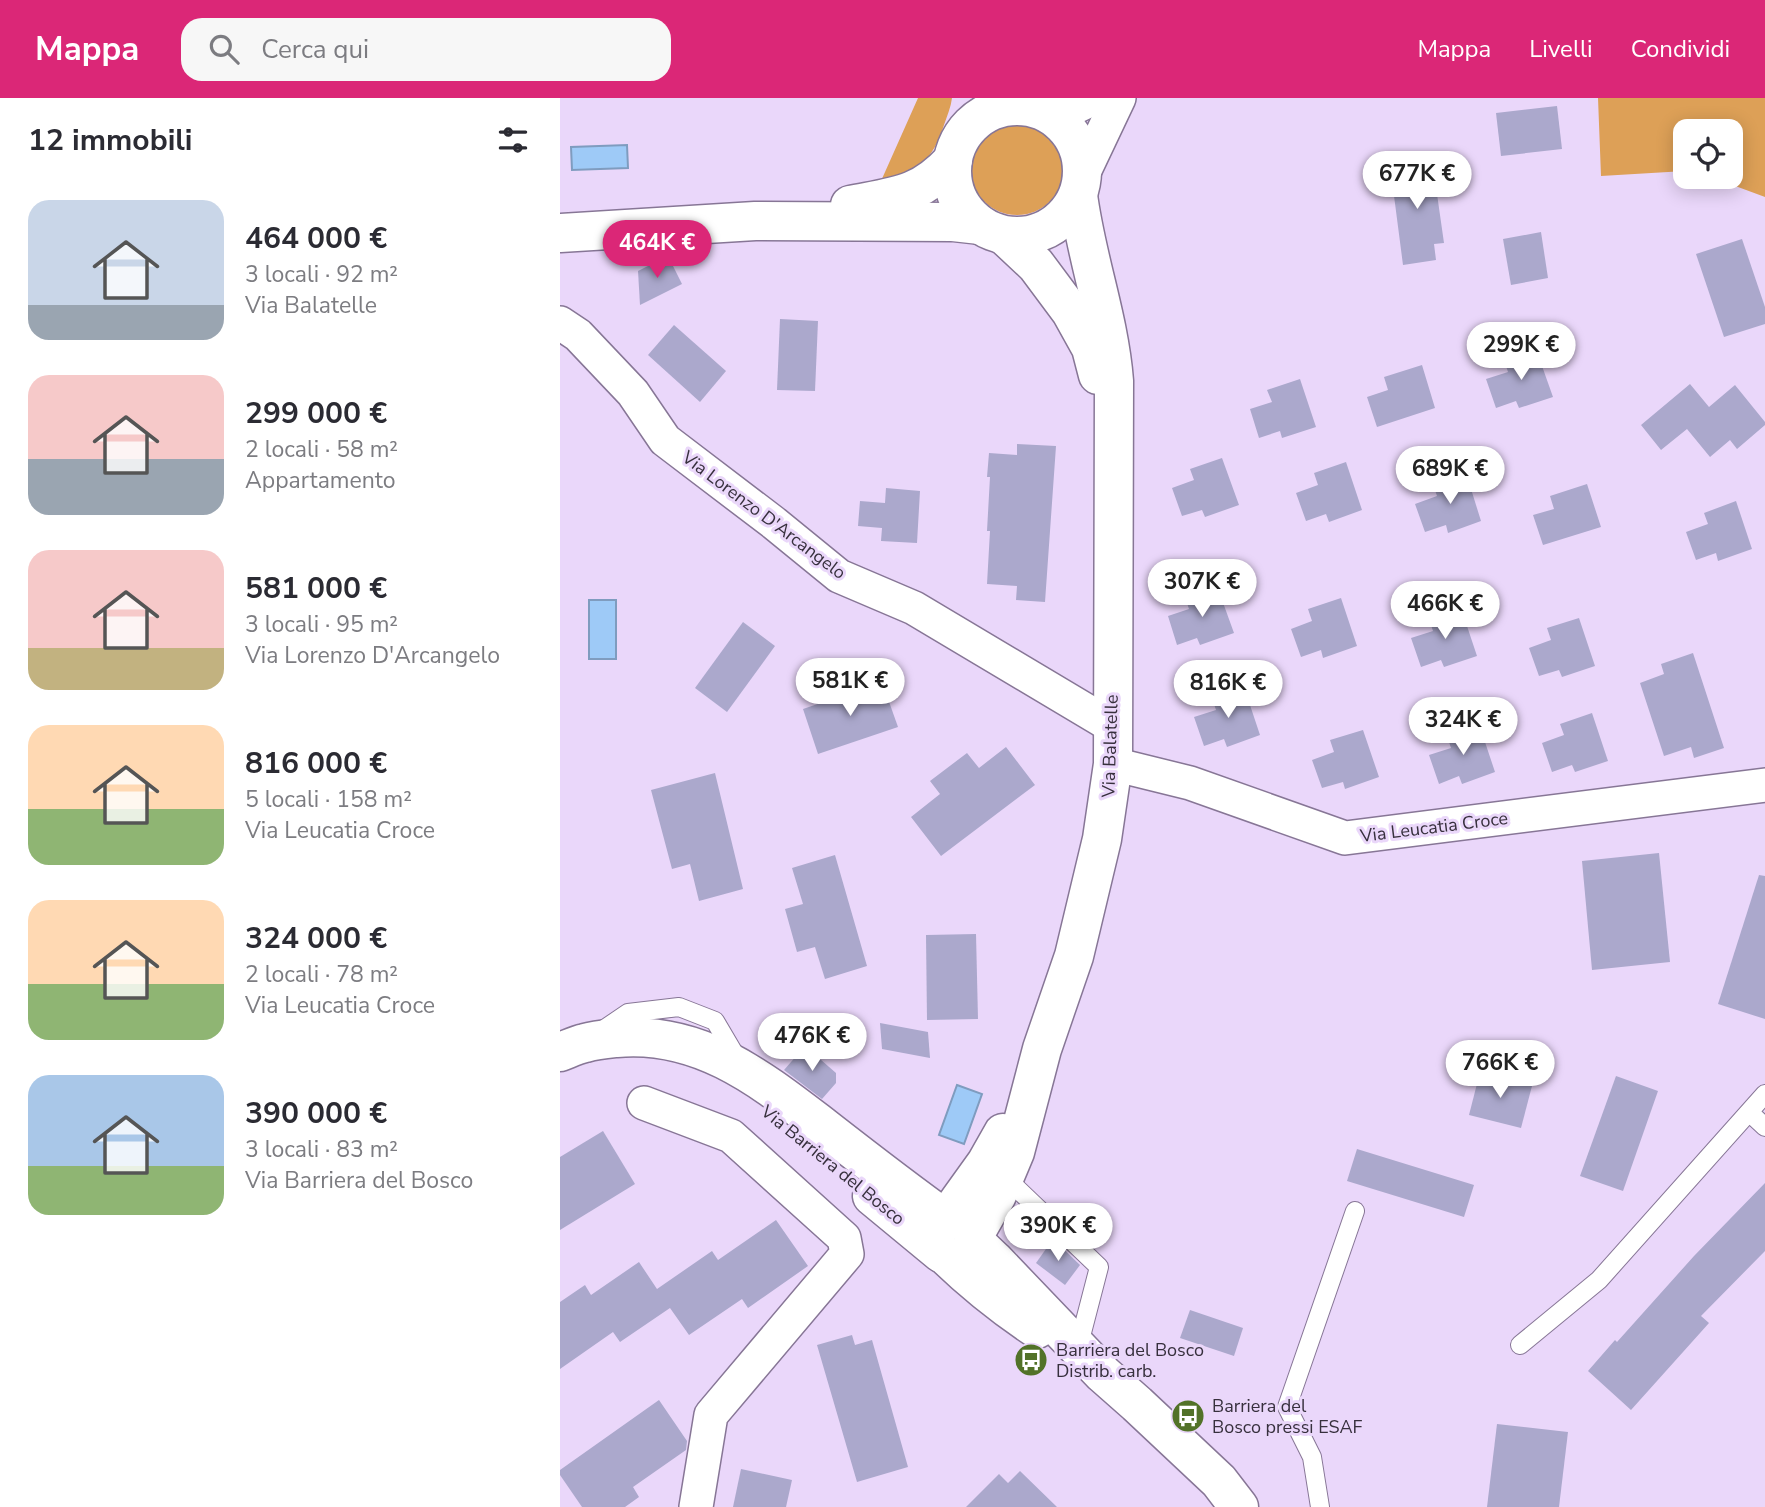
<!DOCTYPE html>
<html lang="it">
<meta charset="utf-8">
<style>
:root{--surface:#fff;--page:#f7f7f7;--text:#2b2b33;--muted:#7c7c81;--accent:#db2777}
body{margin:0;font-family:"Nunito Sans",sans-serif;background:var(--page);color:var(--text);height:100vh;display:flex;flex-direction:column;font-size:26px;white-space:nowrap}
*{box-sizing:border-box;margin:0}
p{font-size:23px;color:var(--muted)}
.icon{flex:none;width:38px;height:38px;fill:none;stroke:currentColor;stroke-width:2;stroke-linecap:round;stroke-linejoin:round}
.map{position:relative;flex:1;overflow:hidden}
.sheet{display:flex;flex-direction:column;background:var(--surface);width:560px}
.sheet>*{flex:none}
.tools{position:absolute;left:1113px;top:21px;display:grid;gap:14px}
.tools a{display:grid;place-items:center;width:70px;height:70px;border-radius:14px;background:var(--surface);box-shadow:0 4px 18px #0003;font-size:35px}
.price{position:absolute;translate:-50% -60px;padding:0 16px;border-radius:24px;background:#fff;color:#222;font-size:23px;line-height:46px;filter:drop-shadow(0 2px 4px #0008)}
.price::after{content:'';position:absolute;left:50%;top:42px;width:21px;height:16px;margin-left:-10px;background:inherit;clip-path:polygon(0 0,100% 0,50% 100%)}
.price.active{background:var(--accent);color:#fff}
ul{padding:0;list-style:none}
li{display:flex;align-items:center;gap:21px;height:175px;padding:0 28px}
li span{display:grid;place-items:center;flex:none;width:196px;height:140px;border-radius:21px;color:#555}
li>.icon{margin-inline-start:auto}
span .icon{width:84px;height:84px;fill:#fffc;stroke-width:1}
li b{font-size:30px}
h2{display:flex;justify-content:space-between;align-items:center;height:84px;padding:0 28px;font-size:30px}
header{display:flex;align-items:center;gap:42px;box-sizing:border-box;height:98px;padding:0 35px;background:var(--accent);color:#fff}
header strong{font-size:33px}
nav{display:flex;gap:38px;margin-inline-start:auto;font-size:24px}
.search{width:490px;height:63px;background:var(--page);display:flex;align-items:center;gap:18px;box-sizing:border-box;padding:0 24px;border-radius:21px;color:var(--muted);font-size:26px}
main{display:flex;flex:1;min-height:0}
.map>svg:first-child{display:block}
.green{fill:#dda057}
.water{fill:#9ecaf7;stroke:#7f9cbf;stroke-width:2}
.building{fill:#aba8cc}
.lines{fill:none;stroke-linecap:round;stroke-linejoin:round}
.lane-casing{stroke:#877696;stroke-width:20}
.street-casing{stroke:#877696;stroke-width:36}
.secondary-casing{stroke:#877696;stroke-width:41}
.lane{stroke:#fff;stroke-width:18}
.street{stroke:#fff;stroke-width:33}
.secondary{stroke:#fff;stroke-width:38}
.labels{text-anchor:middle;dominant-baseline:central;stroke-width:6;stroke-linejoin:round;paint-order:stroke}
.street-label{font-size:18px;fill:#37303d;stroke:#ead7fa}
.poi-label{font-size:18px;fill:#37303d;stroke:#ead7fa;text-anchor:start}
</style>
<header>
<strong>Mappa</strong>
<div class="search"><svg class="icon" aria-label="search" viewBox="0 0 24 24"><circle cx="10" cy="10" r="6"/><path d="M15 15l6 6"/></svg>Cerca qui</div>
<nav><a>Mappa</a><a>Livelli</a><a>Condividi</a></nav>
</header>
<main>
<section class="sheet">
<h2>12 immobili<svg class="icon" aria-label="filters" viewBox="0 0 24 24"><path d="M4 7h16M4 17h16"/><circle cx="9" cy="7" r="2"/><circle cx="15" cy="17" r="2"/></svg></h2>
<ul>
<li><span style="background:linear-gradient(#c9d6e8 75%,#9aa5b1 0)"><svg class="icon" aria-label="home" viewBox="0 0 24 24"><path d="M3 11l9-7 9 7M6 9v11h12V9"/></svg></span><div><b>464 000 €</b><p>3 locali · 92 m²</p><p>Via Balatelle</p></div></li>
<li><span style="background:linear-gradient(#f6c9c9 60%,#9aa5b1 0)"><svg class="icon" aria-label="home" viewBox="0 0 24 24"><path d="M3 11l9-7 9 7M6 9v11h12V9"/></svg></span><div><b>299 000 €</b><p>2 locali · 58 m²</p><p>Appartamento</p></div></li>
<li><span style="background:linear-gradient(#f6c9c9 70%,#c2b280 0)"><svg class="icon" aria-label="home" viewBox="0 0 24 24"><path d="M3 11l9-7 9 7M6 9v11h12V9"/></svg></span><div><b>581 000 €</b><p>3 locali · 95 m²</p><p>Via Lorenzo D'Arcangelo</p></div></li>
<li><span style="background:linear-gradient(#ffd9b3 60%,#8fb573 0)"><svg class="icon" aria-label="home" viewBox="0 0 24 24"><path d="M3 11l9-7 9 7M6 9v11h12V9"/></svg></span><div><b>816 000 €</b><p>5 locali · 158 m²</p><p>Via Leucatia Croce</p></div></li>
<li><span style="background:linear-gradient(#ffd9b3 60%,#8fb573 0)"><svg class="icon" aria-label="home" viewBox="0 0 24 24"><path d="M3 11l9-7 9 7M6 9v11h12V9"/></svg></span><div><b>324 000 €</b><p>2 locali · 78 m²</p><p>Via Leucatia Croce</p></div></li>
<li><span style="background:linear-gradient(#a9c7e8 65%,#8fb573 0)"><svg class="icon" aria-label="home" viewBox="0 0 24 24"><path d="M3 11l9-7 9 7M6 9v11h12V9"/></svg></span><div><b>390 000 €</b><p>3 locali · 83 m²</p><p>Via Barriera del Bosco</p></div></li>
</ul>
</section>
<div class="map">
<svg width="1205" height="1409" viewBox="0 0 1205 1409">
<rect width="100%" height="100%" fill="#ead7fa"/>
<!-- green -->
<g class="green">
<path d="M 358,0 L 392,0 C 391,9 387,18 384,27 C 373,61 357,78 321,83 Z"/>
<polygon points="1038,0 1205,0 1205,99 1151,79 1171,79 1171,33 1125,33 1125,73 1041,78"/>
<circle cx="457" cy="70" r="47"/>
</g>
<!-- water -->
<g class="water">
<polygon points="67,47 68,70 12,72 11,49"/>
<rect x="29" y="502" width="27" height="59"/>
<polygon points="397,987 422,996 404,1046 379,1037"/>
</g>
<!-- building -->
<g class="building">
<polygon points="997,8 1002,51 941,58 936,15"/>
<polygon points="872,61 884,145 874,146 876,162 843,167 830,67"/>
<polygon points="981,134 988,180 951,187 943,141"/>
<polygon points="1182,141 1205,209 1205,226 1164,239 1136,156"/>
<polygon points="108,158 122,186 80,207 78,173"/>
<polygon points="220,221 258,223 255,293 217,292"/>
<polygon points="114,227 166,273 140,304 88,257"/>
<polygon points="976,251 993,299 959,310 956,303 936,310 926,281 948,274 944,262"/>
<polygon points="862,267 875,310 817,329 807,299 828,292 824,279"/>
<polygon points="740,281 756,329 722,340 720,333 699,340 690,311 712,304 707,292"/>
<polygon points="1130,286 1149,309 1175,287 1205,324 1205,327 1177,351 1170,342 1150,359 1127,331 1101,352 1081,327"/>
<polygon points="457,346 496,348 485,504 456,502 457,488 427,486 430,433 427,433 430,379 427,379 429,355 457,357"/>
<polygon points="662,360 679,407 645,419 642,412 622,418 612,390 634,382 630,371"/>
<polygon points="786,364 802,412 769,424 766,416 746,423 736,395 758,387 754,375"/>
<polygon points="906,375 921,423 888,435 886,427 865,434 855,406 877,398 873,386"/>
<polygon points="1027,386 1041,429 983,447 973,417 994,411 990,398"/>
<polygon points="326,390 360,393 357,445 321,443 322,430 298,428 300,403 325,405"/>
<polygon points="1176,403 1192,451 1158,463 1156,455 1136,462 1126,434 1148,426 1144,415"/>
<polygon points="657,488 674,535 640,547 637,540 617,547 608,518 629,511 625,499"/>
<polygon points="781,500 797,548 763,560 761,552 741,559 731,531 752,523 748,511"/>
<polygon points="901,510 917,558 884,569 881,562 861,569 851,540 873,533 869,521"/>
<polygon points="1019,520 1035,568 1002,579 999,572 979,578 969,550 991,542 987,530"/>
<polygon points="183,524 215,548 167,614 135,590"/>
<polygon points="1133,555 1164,650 1134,660 1131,649 1104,658 1080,585 1104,576 1101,566"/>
<polygon points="322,584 338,629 258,656 243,611"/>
<polygon points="684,589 700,637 667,649 664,641 644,648 634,619 656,612 652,600"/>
<polygon points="1032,615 1048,663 1015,674 1012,667 992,674 982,645 1004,637 1000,626"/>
<polygon points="919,626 935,674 902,686 899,678 879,686 869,657 891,650 887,638"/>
<polygon points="803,632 819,679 785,691 783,684 762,690 752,662 774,654 770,642"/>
<polygon points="446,649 475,687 381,758 351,719 380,696 370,683 407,655 419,670"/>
<polygon points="155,675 183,791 139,803 130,766 112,771 91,692"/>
<polygon points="1099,755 1110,864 1032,872 1022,763"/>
<polygon points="275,757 307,868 265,881 255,849 237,854 225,811 243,806 232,770"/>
<polygon points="1199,777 1205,778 1205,921 1158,906"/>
<polygon points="416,836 418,921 367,922 366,837"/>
<polygon points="320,925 368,934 370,960 322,951"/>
<polygon points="245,948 276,975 276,985 262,1001 224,972"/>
<polygon points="920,974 972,988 961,1030 909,1017"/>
<polygon points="1056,978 1098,993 1063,1093 1020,1078"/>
<polygon points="43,1033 75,1086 0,1132 0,1059"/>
<polygon points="797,1051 914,1087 904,1119 787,1083"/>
<polygon points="1205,1085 1205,1153 1141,1218 1149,1225 1071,1312 1028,1273 1055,1242 1057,1244 1134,1158"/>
<polygon points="513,1114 543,1137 534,1148 507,1123"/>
<polygon points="216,1122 248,1168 188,1210 182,1201 129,1237 110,1210 60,1244 53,1234 0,1271 0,1204 25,1187 31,1197 79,1164 97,1191 152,1153 158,1162"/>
<polygon points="493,1141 520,1167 505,1187 476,1165"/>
<polygon points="630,1212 683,1230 674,1258 620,1240"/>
<polygon points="292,1237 295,1247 312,1242 348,1369 297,1384 257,1247"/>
<polygon points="99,1302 127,1343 126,1352 73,1389 79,1399 65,1409 22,1409 0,1377 0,1372"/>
<polygon points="937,1326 1008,1334 999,1409 927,1409"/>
<polygon points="181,1371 232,1382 226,1409 173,1409"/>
<polygon points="460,1373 497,1409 406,1409 439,1376 448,1385"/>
</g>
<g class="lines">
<defs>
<g id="lane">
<polyline points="40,934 68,915 119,909 155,923 178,962"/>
<polyline points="1190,1015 1205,1029"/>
<polyline points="445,1079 539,1169 518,1250"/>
<polyline points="960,1247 1039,1182 1205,996"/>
<polyline points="760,1409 752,1359 727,1309 795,1113"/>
</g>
<g id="street">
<polyline points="482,12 511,11 534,0"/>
<polyline points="523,76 559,0"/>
<polyline points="0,225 18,237 73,295 105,342 214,425 279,478 354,510 552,628"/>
<polyline points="553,666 630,685 785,740 1205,687"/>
<polyline points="84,1005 171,1038 284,1140 287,1156 151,1317 136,1409"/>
</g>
<g id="secondary">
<circle cx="457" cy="73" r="65"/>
<path d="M 290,107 C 336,98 360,98 393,62"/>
<polyline points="0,135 195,123 393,124 420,127"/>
<polyline points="445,138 476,167 511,214 531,250 538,277"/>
<path d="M 0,954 C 8,951 16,947 25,945 C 35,942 46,941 56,940 C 141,932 202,982 265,1030 C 306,1062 346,1093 388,1123 L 398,1104 L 426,1065 L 443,1035"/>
<polyline points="312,1098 381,1155"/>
<path d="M 413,1139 L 437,1097 L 455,1054 L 482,951 L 514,858 L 542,741 L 553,666 L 554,283 C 549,219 526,160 518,97"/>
<polyline points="414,1143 434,1162 543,1276 577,1306 659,1383 679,1409"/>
<path d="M 386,1158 C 414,1185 444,1209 477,1231"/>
</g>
</defs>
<!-- lane casing -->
<use href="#lane" class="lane-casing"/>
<!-- street casing -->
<use href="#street" class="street-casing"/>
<!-- secondary casing -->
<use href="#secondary" class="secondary-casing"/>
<!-- lane -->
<use href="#lane" class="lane"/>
<!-- street -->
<use href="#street" class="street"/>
<!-- secondary -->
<use href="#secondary" class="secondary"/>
</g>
<!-- icons -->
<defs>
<symbol id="bus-disc" viewBox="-11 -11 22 22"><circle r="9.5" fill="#527228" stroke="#ead7fa"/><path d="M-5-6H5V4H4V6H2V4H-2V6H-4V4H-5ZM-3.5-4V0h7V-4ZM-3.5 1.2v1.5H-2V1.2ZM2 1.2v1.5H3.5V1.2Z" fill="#fff"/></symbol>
</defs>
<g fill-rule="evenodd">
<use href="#bus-disc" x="452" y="1243" width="38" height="38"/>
<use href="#bus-disc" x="609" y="1299" width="38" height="38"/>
</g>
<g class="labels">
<!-- street labels -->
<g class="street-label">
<text transform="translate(204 417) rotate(37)">Via Lorenzo D'Arcangelo</text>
<text transform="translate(550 648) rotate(-88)">Via Balatelle</text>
<text transform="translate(874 729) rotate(-7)">Via Leucatia Croce</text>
<text transform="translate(273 1067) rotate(39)">Via Barriera del Bosco</text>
</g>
<!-- poi labels -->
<g class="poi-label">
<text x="496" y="1252">Barriera del Bosco<tspan x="496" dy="21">Distrib. carb.</tspan></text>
<text x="652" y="1308">Barriera del<tspan x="652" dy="21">Bosco pressi ESAF</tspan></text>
</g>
</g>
</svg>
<div class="tools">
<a><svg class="icon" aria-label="locate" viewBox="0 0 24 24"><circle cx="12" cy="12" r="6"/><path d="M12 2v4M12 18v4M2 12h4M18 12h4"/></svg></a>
</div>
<b class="price" style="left:857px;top:113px">677K €</b>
<b class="price active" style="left:97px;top:182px">464K €</b>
<b class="price" style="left:961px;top:284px">299K €</b>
<b class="price" style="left:890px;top:408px">689K €</b>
<b class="price" style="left:642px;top:521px">307K €</b>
<b class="price" style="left:885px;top:543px">466K €</b>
<b class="price" style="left:290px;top:620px">581K €</b>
<b class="price" style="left:668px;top:622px">816K €</b>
<b class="price" style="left:903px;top:659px">324K €</b>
<b class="price" style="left:252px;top:975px">476K €</b>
<b class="price" style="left:940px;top:1002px">766K €</b>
<b class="price" style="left:498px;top:1165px">390K €</b>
</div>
</main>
